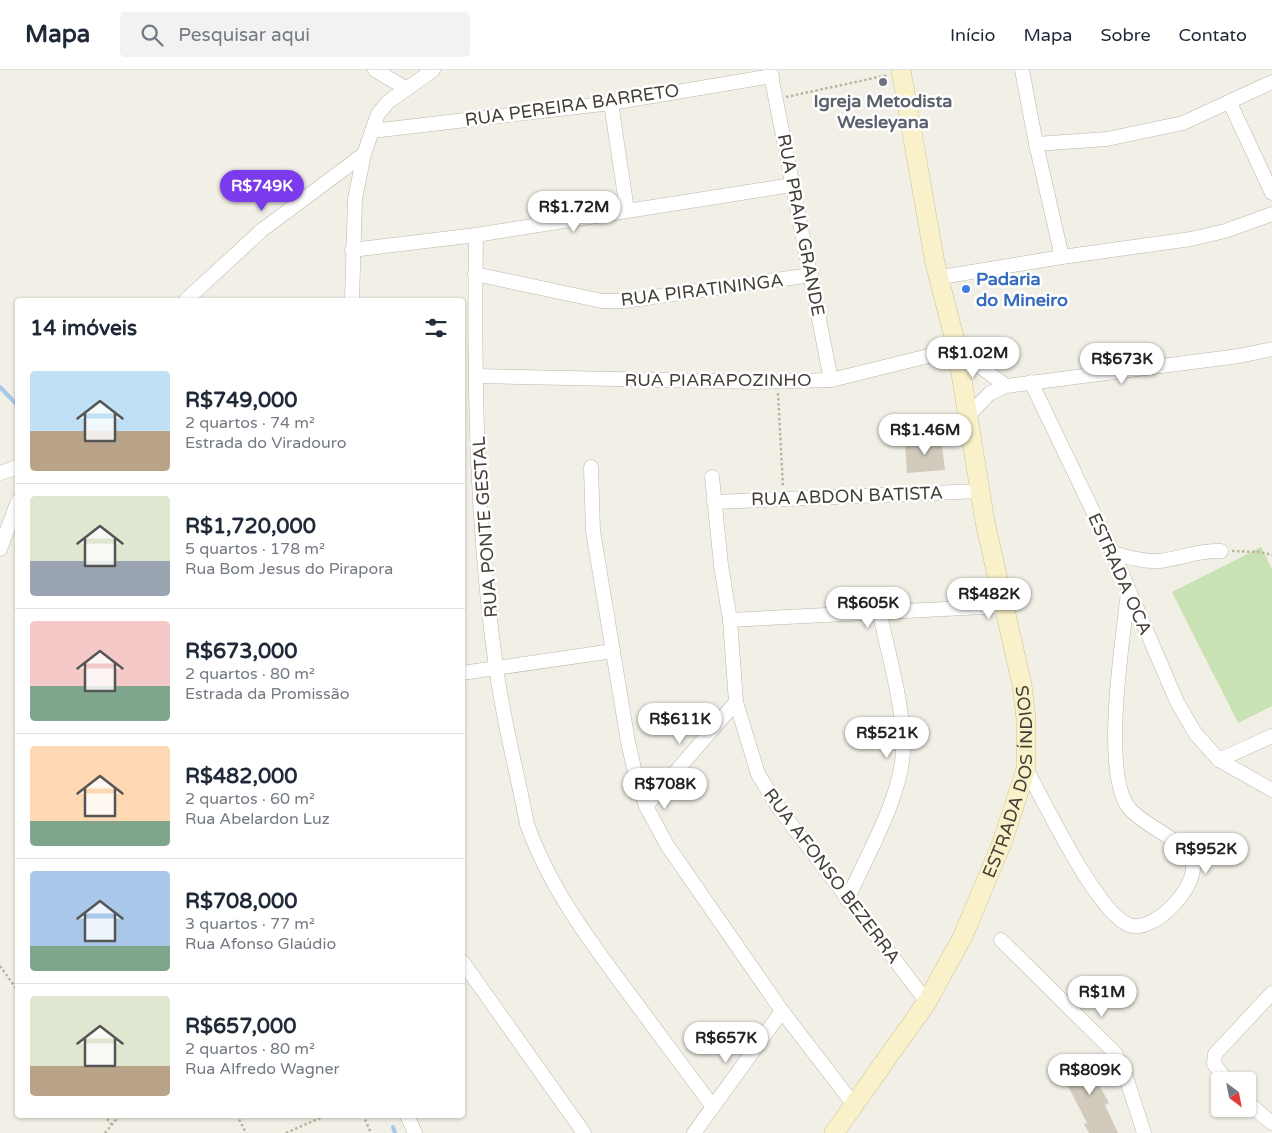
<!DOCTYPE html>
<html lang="pt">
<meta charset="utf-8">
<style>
:root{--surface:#fff;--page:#f2f2f3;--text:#1f2937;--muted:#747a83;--line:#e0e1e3;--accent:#7c3aed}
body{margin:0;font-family:"Varela Round",sans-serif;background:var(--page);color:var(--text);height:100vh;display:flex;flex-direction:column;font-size:19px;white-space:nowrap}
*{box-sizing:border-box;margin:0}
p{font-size:16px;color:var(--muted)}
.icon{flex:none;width:28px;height:28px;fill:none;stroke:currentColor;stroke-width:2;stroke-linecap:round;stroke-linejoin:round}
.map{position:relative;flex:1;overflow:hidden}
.panel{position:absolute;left:15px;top:228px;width:450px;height:820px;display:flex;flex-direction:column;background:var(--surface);border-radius:5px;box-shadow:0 1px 4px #0004}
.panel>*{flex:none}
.needle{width:32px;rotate:148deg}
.buttons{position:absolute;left:1211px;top:1002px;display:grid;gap:10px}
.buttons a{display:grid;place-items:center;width:45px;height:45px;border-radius:5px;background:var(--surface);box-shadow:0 1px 4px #0004;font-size:25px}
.price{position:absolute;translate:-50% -42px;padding:0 11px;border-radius:18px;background:#fff;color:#222;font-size:16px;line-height:32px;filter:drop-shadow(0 1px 2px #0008)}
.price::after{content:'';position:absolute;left:50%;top:30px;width:15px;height:11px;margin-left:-8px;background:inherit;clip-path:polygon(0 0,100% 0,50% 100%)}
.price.selected{background:var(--accent);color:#fff}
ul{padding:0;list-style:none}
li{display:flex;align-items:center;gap:15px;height:125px;padding:0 15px}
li+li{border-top:1px solid var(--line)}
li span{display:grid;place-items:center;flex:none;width:140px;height:100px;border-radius:5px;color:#555}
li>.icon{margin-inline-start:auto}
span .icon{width:60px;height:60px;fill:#fffc;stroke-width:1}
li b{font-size:21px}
h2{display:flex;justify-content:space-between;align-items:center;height:60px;padding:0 15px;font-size:21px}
header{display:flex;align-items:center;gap:30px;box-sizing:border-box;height:70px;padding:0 25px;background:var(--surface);border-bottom:1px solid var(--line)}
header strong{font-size:24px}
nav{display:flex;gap:28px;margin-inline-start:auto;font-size:18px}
.search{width:350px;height:45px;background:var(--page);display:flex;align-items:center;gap:12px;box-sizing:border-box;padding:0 18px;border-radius:5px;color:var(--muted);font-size:19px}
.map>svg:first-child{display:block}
.green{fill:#c9e2b3}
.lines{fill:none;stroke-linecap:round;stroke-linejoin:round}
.stream{stroke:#a8c9e9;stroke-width:4}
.building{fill:#d2cbbd}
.street-casing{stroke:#bcb7aa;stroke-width:15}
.secondary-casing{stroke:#cdc39a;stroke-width:20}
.path{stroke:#bcb49d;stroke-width:2.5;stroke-dasharray:2.5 2.5;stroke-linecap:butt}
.street{stroke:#fff;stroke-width:14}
.secondary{stroke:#f9f1c9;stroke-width:19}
.worship-dot{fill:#6b7280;stroke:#fff;stroke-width:2}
.shop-dot{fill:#3f7fe0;stroke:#fff;stroke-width:2}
.labels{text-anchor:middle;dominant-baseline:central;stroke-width:5;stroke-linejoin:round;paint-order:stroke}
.worship-label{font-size:18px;font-weight:bold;fill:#5b616d;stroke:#fff}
.street-label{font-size:18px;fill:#443f36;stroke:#fff}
.shop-label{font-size:18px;font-weight:bold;fill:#366cbe;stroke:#fff;text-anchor:start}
</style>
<header>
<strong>Mapa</strong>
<div class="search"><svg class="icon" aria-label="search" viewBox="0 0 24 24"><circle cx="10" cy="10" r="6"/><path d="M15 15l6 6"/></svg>Pesquisar aqui</div>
<nav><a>Início</a><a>Mapa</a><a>Sobre</a><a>Contato</a></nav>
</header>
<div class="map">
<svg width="1272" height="1063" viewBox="0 0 1272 1063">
<rect width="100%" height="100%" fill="#f1efe6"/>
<!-- green -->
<polygon class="green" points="1261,477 1272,499 1272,636 1238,653 1172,522"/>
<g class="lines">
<!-- stream -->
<g class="stream">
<polyline points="0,317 18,336"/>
<polyline points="393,1057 395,1063"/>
</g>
</g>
<!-- building -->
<g class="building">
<polygon points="941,368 945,400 907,403 905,372"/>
<polygon points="1089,984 1096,997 1090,999 1109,1033 1105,1035 1118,1063 1089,1063 1084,1054 1087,1053 1068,1016 1072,1014 1064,996"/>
</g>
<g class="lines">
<defs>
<g id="street">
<polyline points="375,0 407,19"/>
<polyline points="770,0 831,310"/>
<polyline points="1022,0 1036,74 1062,187"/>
<polyline points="611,33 627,140"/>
<polyline points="1230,33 1272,123"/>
<polyline points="372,61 611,33 772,6"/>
<polyline points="1036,74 1107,69 1183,53 1272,12"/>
<path d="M 476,165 C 474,309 476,455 496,597 C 503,650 517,702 527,754 C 548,814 586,866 624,917 C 654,957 683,997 713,1037"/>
<polyline points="352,180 476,165 792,115"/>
<polyline points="475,204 602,231 624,231 811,205"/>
<polyline points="941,207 1062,187 1191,169 1225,161 1272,144"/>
<polyline points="186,230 262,160 364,84"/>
<polyline points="352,230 355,129 364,84 378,44 388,32 433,0"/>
<polyline points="476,306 757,312 831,310 957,279 1006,316"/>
<polyline points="1031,312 1113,483 1177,632 1195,663 1219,690 1272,720"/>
<polyline points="967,347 990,323 1006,316 1239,286 1272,279"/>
<polyline points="591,397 593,461 628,672 636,707 646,736 667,775 782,941 854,1035"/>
<polyline points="0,403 18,397"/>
<polyline points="712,407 721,495 730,550 736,632 758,704 780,740 927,932"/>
<polyline points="714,432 980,421"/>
<polyline points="0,479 18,431"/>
<path d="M 1113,483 C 1128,487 1144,492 1159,491 C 1181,489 1196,480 1221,481"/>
<polyline points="730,550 1004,536"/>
<polyline points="462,603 613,581"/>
<polyline points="1219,690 1272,666"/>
<path d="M 1026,699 C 1044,731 1097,843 1129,855 C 1154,864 1196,818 1193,795 C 1189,771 1144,757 1129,738 C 1101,702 1123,569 1128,522"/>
<polyline points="646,736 736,632"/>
<path d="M 847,830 C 866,787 902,726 903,680 C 904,635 889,588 880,544"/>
<polyline points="1001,870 1115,983 1123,998 1144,1063"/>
<polyline points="462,891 584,1063"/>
<polyline points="1227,1011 1214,994 1215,984 1272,923"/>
<polyline points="1248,1033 1272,1053"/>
<polyline points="407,1045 415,1063"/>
<polyline points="694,1063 782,941"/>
</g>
<g id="secondary">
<path id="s1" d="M 834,1063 L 927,932 L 963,866 L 1002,773 L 1026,699 L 1026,648 L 1022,615 L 985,452 L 957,279 L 935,193 L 901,0"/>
</g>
</defs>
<!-- street casing -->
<use href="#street" class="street-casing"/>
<!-- secondary casing -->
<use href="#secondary" class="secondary-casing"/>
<!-- path -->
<g class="path">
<polyline points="786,27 888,5"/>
<polyline points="778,323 783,417"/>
<polyline points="1232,481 1260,482 1272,485"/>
<polyline points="0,896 18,921"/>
<polyline points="104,1045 112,1055"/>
<polyline points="237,1045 246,1063"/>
<polyline points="363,1045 371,1063"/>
<polyline points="105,1063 120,1045"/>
<polyline points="286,1063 327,1045"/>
</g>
<!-- street -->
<use href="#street" class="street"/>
<!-- secondary -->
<use href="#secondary" class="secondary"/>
</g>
<!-- markers -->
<circle class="worship-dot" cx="883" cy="12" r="5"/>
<circle class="shop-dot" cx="966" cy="219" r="5"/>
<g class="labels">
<!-- worship labels -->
<g class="worship-label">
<text x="883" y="31">Igreja Metodista<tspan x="883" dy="21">Wesleyana</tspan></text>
</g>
<!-- street labels -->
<g class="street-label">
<text transform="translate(572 35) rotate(-8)">RUA PEREIRA BARRETO</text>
<text transform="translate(801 155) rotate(79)">RUA PRAIA GRANDE</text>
<text transform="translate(702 220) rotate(-7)">RUA PIRATININGA</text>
<text x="718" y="310">RUA PIARAPOZINHO</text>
<text transform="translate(847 426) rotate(-2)">RUA ABDON BATISTA</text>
<text transform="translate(485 457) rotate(-94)">RUA PONTE GESTAL</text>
<text transform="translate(1120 504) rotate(66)">ESTRADA OCA</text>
<text stroke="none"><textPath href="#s1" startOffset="399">ESTRADA DOS ÍNDIOS</textPath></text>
<text transform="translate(832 806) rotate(53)">RUA AFONSO BEZERRA</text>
</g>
<!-- shop labels -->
<g class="shop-label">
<text x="976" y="209">Padaria<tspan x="976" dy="21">do Mineiro</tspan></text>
</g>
</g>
</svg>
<div class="buttons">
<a><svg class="needle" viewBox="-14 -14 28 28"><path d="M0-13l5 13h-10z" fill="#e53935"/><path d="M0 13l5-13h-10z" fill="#747a83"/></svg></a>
</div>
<b class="price selected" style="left:262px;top:142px">R$749K</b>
<b class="price" style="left:574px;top:163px">R$1.72M</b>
<b class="price" style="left:973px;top:309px">R$1.02M</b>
<b class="price" style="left:1122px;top:315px">R$673K</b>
<b class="price" style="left:925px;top:386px">R$1.46M</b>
<b class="price" style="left:989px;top:550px">R$482K</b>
<b class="price" style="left:868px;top:559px">R$605K</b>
<b class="price" style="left:680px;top:675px">R$611K</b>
<b class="price" style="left:887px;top:689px">R$521K</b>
<b class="price" style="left:665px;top:740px">R$708K</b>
<b class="price" style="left:1206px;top:805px">R$952K</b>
<b class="price" style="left:1102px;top:948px">R$1M</b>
<b class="price" style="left:726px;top:994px">R$657K</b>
<b class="price" style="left:1090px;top:1026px">R$809K</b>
<section class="panel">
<h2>14 imóveis<svg class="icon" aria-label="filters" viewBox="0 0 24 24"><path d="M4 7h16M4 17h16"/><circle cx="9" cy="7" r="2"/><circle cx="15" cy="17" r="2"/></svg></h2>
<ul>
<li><span style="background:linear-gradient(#bfe0f5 60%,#b9a48a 0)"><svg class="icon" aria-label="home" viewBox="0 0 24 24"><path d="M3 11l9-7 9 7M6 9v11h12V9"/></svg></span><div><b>R$749,000</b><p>2 quartos · 74 m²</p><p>Estrada do Viradouro</p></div></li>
<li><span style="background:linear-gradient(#dfe7d0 65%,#9aa5b1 0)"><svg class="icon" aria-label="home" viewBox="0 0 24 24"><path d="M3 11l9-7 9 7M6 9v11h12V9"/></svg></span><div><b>R$1,720,000</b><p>5 quartos · 178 m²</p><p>Rua Bom Jesus do Pirapora</p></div></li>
<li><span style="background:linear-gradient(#f6c9c9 65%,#7fa58c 0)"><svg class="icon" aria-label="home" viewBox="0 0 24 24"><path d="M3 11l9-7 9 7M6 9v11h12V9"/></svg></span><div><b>R$673,000</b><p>2 quartos · 80 m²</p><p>Estrada da Promissão</p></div></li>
<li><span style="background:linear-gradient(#ffd9b3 75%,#7fa58c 0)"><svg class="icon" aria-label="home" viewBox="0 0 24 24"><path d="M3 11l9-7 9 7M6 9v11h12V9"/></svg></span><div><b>R$482,000</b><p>2 quartos · 60 m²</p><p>Rua Abelardon Luz</p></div></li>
<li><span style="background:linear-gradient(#a9c7e8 75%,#7fa58c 0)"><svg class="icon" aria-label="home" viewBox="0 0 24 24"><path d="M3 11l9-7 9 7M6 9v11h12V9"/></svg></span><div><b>R$708,000</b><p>3 quartos · 77 m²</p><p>Rua Afonso Glaúdio</p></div></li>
<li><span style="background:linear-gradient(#dfe7d0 70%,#b9a48a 0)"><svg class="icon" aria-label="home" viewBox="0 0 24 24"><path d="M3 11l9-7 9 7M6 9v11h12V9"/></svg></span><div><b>R$657,000</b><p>2 quartos · 80 m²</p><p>Rua Alfredo Wagner</p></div></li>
</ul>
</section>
</div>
